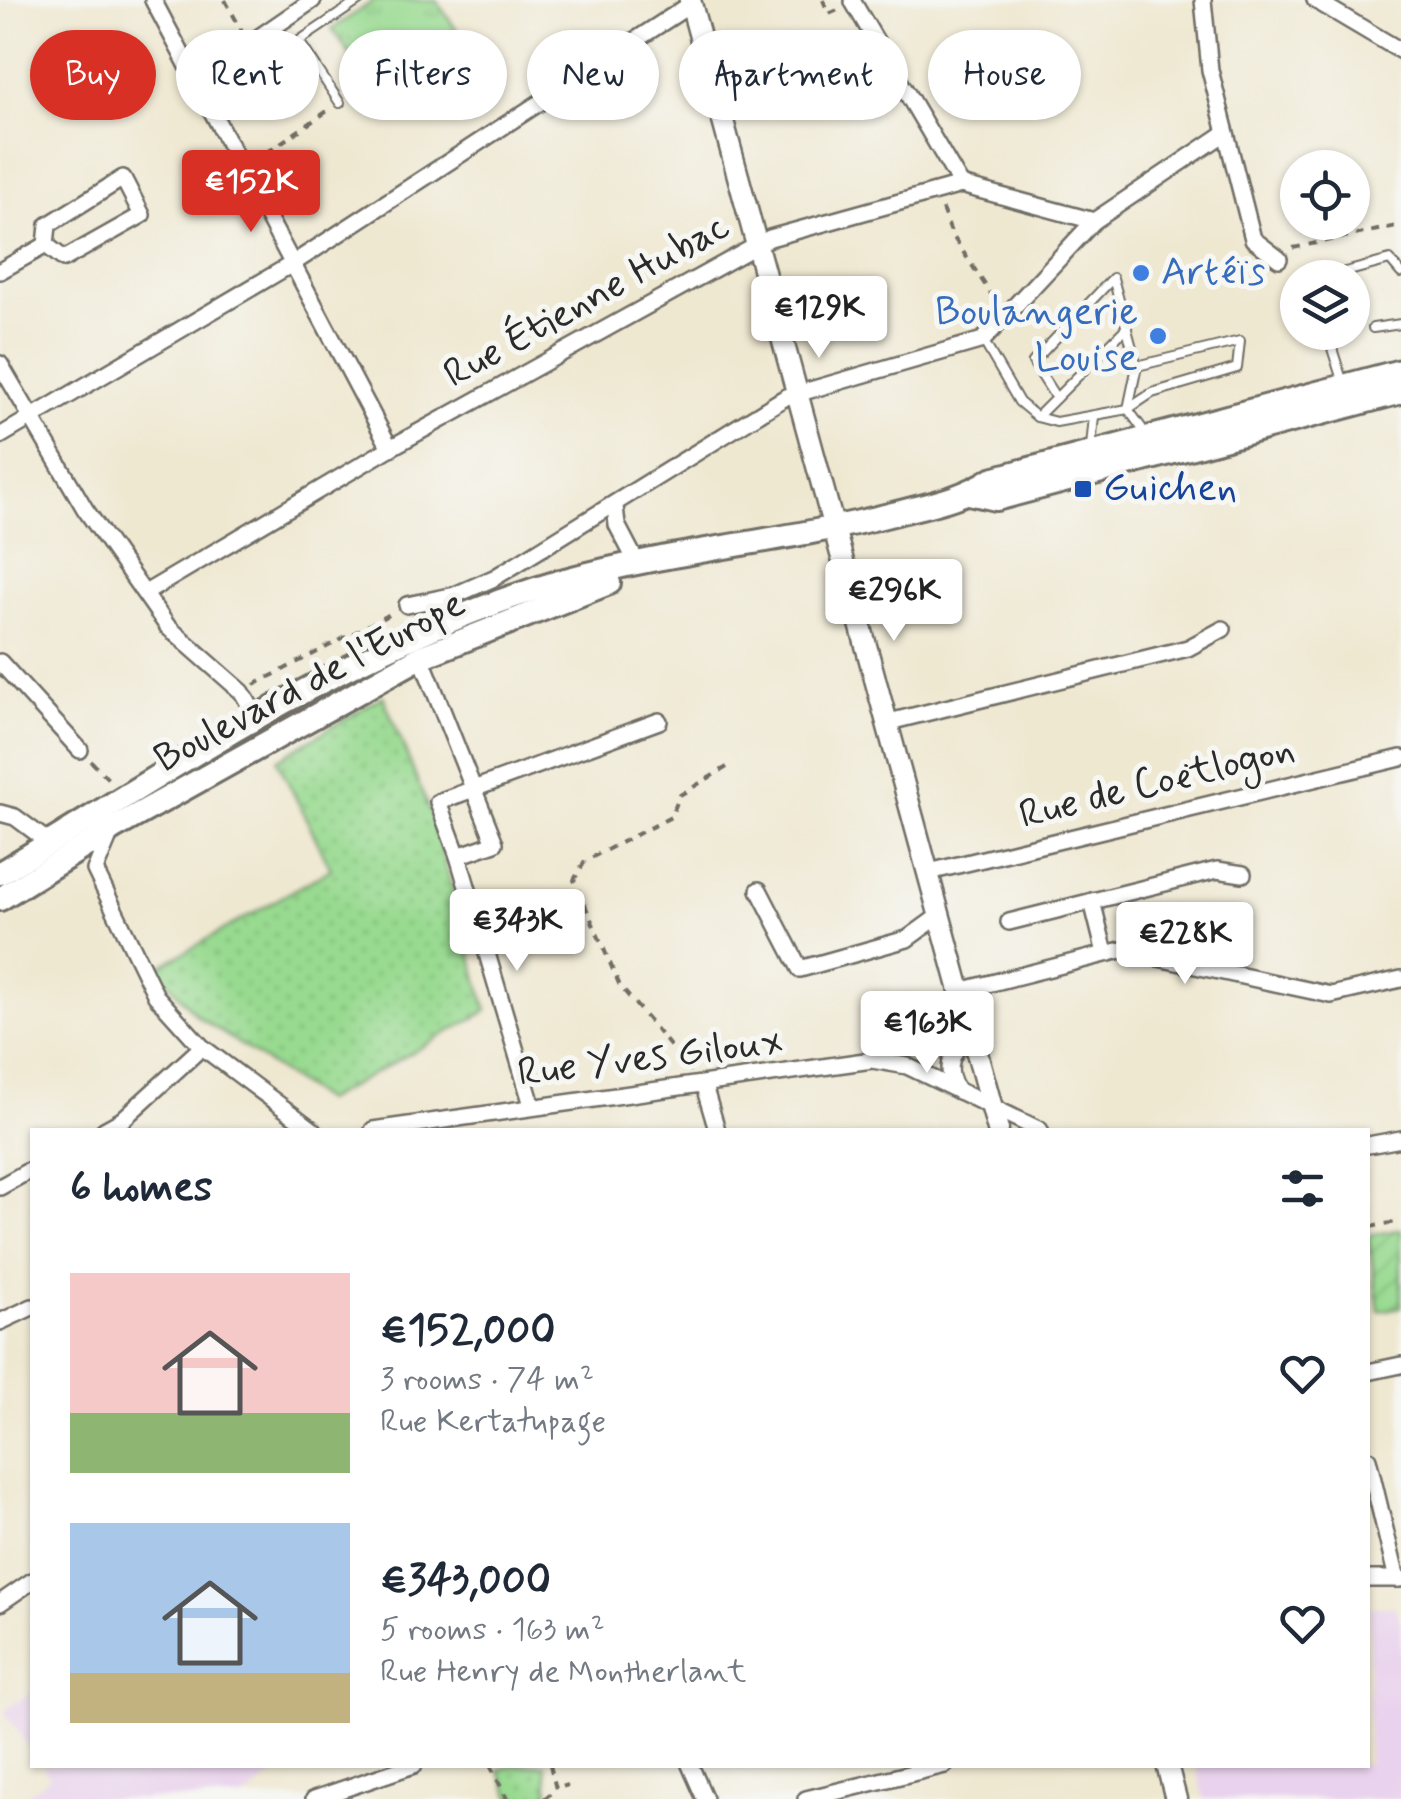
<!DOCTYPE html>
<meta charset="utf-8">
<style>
:root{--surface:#fff;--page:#f2f2f3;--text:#1f2937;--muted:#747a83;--accent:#d93025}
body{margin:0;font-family:Mynerve,sans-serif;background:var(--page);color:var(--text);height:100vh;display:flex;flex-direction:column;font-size:38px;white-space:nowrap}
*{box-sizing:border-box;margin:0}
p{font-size:32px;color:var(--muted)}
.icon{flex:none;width:55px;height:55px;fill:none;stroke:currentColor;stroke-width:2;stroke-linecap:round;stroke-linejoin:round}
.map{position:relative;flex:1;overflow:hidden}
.panel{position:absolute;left:30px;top:1128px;width:1340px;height:640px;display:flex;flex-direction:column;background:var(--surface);border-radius:0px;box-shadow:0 2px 8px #0004}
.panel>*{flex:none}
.top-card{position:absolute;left:30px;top:30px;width:1342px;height:90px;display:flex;gap:20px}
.tools{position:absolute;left:1280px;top:150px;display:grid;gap:20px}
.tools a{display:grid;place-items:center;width:90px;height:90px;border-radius:50%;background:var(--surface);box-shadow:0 2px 8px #0004;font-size:50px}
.price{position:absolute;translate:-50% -85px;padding:0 22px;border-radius:10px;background:#fff;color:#222;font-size:32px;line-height:65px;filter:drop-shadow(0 2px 5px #0008)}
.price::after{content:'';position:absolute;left:50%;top:60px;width:30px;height:22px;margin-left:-15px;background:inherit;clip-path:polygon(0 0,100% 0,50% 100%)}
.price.selected{background:var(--accent);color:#fff}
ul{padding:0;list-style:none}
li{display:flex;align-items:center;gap:30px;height:250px;padding:0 40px}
li span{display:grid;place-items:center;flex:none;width:280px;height:200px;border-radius:0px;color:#555}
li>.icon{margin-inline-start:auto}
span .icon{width:120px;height:120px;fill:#fffc;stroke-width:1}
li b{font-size:42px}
h2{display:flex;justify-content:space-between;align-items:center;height:120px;padding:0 40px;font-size:42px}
.pill{padding:0 35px;border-radius:45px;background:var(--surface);box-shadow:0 2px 8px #0004;font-size:35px;line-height:90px}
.pill.selected{background:var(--accent);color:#fff}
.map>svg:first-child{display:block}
.built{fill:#e9d2ed}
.grass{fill:url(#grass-tufts);stroke:#62825e;stroke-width:2.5}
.park{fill:url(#park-dots);stroke:#62825e;stroke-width:2.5}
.garden{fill:url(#garden-furrows);stroke:#62825e;stroke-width:2.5}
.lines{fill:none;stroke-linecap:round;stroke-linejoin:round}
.service-casing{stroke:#706d65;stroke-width:12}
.minor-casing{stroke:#706d65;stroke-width:20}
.secondary-casing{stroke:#706d65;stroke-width:25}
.primary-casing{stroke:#706d65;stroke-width:28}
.path{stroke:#706d65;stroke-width:4;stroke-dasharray:8 8;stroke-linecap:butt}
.service{stroke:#fff;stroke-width:8}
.minor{stroke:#fff;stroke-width:15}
.secondary{stroke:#fff;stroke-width:20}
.primary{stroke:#fff;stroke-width:22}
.shop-dot{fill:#3f7fe0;stroke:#f6f6f2;stroke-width:4}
.transit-dot{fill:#1a4fb4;stroke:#f6f6f2;stroke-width:4}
.labels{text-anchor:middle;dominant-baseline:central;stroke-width:10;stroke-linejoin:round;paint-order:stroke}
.shop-label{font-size:40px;fill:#366cbe;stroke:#f6f6f2;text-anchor:start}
.street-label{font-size:40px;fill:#2b2b2b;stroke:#f6f6f2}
.transit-label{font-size:40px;fill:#164399;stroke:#f6f6f2;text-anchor:start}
</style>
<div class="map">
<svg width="1401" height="1799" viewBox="0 0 1401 1799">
<defs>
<pattern id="grass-tufts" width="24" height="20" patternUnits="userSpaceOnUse" patternTransform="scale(2.5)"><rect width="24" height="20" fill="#98da90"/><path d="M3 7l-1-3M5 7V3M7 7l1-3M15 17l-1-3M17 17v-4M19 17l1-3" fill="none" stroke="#83bb7c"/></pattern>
<pattern id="park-dots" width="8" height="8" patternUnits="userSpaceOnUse" patternTransform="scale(2.5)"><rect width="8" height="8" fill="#98da90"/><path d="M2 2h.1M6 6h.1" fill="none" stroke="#83bb7c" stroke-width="1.8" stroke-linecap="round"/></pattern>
<pattern id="garden-furrows" width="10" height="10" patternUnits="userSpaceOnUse" patternTransform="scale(2.5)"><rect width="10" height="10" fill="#98da90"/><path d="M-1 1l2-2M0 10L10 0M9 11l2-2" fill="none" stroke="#83bb7c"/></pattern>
</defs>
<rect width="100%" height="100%" fill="#f6f6f2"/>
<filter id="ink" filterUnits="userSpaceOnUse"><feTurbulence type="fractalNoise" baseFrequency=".01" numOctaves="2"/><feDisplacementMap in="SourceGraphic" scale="20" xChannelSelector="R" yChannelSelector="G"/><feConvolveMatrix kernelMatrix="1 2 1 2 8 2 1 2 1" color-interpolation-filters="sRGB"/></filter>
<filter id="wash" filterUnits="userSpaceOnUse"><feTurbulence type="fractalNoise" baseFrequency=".0048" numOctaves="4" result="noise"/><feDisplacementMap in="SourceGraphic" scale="40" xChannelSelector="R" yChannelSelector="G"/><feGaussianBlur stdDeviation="2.25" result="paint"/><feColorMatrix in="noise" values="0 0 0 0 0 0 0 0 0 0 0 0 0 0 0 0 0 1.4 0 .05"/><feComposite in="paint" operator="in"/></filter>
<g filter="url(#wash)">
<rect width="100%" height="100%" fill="#efe8d1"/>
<!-- built -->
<g class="built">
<polygon points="1370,1607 1395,1607 1401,1622 1401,1799 1204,1799 1196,1765 1368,1765"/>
<polygon points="32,1692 32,1752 4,1711"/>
<polygon points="42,1765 288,1765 243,1799 22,1799 50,1777"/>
</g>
<!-- grass -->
<polygon class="grass" points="375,0 436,0 458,32 375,89 332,29"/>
<!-- park -->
<g class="park">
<polygon points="383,696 431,815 487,1011 324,1101 196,1015 157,968 331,869 277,760"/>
<polygon points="515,1765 545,1765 549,1791 538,1799 512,1799 499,1770"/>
</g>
<!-- garden -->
<polygon class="garden" points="1401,1229 1401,1307 1379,1311 1368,1236"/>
</g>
<g filter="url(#ink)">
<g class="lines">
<defs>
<g id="service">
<polyline points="340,103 299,41 360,0"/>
<polyline points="1323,278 1390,260 1401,273"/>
<polyline points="1373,328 1401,324"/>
<polyline points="983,340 1019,402 1037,417 1056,422 1128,409 1152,393 1237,368 1240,341 1137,366"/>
<polyline points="1343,383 1329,339 1348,335"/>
<polyline points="1056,398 1033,362 1113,278 1137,366 1128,409"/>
<polyline points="1128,409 1146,434"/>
<polyline points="1037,417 1127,327"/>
<polyline points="1091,447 1094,416"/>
</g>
<g id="minor">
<polyline points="153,0 390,448"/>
<polyline points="1203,0 1210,70 1253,239 1279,259"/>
<polyline points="1315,0 1401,51"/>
<polyline points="853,2 961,185"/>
<polyline points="195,81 313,0"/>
<polygon points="123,178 142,215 64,259 46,245 48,225"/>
<polyline points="0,271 46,245"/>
<polyline points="0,364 85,509 168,627 242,692 257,718"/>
<polyline points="0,436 292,264 691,4"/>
<polyline points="615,506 617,525 638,565"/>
<polyline points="147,592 390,448 770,238 961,185 1094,221"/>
<polyline points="407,605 455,595 494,578 786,397 983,340 1094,221 1225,133"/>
<polyline points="421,657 495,843 458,856"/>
<polyline points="0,662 80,750"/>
<polyline points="889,722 1188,648 1223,629"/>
<polyline points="0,813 15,817 50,843"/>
<polyline points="110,834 95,870 156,996 202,1047 313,1130"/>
<polyline points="929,872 1401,758"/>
<polyline points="759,890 800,969 907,939 940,915"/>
<polyline points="1092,901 1105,953"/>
<polyline points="1009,922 1217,870 1243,874"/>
<polyline points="960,991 1121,950 1331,995 1401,979"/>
<polyline points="704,1086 717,1130"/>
<path d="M 958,1091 C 941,1067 954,1051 970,1029"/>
<polyline points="532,1105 458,856 438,802 659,721"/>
<polyline points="104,1130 122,1120 202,1047"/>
<polyline points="373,1130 872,1060 907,1066 1040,1130"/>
<polyline points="1368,1145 1401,1139"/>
<polyline points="0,1187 32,1169"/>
<polyline points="0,1322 32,1307"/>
<polyline points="1368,1372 1401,1365"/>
<polyline points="1368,1459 1397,1579"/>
<polyline points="1368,1579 1401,1579"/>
<polyline points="0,1603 32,1581"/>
<polyline points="690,1765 705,1799"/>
<polyline points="314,1799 414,1765"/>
<polyline points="806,1799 945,1765"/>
</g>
<g id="secondary">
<polyline points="690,0 998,1130"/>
<polyline points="1167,1765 1176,1799"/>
</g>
<g id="primary">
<polyline points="969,493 996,499 1401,392"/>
<path d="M 0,873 C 181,764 360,639 565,580 C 672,550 785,542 893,514 C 927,505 962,499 992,479 L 1401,371"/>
<polyline points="0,899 114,828 421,657 609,583"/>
</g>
</defs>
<!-- service casing -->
<use href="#service" class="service-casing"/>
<!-- minor casing -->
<use href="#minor" class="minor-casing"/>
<!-- secondary casing -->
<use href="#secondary" class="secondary-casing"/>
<!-- primary casing -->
<use href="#primary" class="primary-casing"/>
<!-- path -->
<g class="path">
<polyline points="225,0 242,31"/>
<polyline points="823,0 829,14 838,10"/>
<polyline points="254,161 329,110"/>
<polyline points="942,209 952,235 997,303"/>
<polyline points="1293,248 1401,225"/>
<polyline points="254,685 392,613"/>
<polyline points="91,761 112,783"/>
<polyline points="691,1071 620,986 574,880 585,861 671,817 680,795 727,767"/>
<polyline points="1370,1227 1401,1221"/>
<polyline points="490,1765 507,1799"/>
<polyline points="550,1765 556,1789 568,1785"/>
<polyline points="544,1799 556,1789"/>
</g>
<!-- service -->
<use href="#service" class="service"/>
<!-- minor -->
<use href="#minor" class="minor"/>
<!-- secondary -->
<use href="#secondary" class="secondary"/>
<!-- primary -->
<use href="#primary" class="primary"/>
</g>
</g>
<!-- markers -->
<g class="shop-dot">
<circle cx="1141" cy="273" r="10"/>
<circle cx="1158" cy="336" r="10"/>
</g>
<rect class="transit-dot" x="1073" y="479" width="20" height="20" rx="5"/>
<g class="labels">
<!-- shop labels -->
<g class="shop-label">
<text x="1161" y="273">Artéïs</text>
<text x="1138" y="313" text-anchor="end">Boulangerie<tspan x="1138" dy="46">Louise</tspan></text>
</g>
<!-- street labels -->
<g class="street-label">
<text transform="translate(587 301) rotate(-29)">Rue Étienne Hubac</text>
<text transform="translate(310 682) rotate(-28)">Boulevard de l'Europe</text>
<text transform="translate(1157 783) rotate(-14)">Rue de Coëtlogon</text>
<text transform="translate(650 1058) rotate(-7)">Rue Yves Giloux</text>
</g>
<!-- transit labels -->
<g class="transit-label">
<text x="1103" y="489">Guichen</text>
</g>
</g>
</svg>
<div class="tools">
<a><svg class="icon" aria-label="locate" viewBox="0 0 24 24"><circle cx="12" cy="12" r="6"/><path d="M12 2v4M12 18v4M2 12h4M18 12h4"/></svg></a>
<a><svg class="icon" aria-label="layers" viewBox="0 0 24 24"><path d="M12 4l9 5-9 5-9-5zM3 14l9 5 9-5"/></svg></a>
</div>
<b class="price selected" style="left:251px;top:235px">€152K</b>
<b class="price" style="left:819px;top:361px">€129K</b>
<b class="price" style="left:894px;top:644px">€296K</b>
<b class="price" style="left:517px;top:974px">€343K</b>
<b class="price" style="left:1185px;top:987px">€228K</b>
<b class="price" style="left:927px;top:1076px">€163K</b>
<div class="top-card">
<a class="pill selected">Buy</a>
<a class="pill">Rent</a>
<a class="pill">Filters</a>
<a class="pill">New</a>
<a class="pill">Apartment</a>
<a class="pill">House</a>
</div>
<section class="panel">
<h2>6 homes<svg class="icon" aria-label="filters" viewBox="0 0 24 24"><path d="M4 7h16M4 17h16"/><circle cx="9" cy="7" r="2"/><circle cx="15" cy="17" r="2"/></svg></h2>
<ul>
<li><span style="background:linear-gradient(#f6c9c9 70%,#8fb573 0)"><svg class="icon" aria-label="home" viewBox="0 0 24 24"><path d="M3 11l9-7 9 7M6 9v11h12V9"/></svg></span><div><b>€152,000</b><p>3 rooms · 74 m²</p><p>Rue Kertatupage</p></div><svg class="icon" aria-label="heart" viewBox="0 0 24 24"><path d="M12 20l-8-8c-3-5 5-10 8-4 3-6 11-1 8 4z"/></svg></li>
<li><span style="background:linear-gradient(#a9c7e8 75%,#c2b280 0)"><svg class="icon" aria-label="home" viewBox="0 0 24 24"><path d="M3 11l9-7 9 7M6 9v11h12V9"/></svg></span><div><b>€343,000</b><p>5 rooms · 163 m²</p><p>Rue Henry de Montherlant</p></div><svg class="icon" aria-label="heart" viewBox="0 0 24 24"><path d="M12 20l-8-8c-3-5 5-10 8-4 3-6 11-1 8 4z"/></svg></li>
</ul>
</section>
</div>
